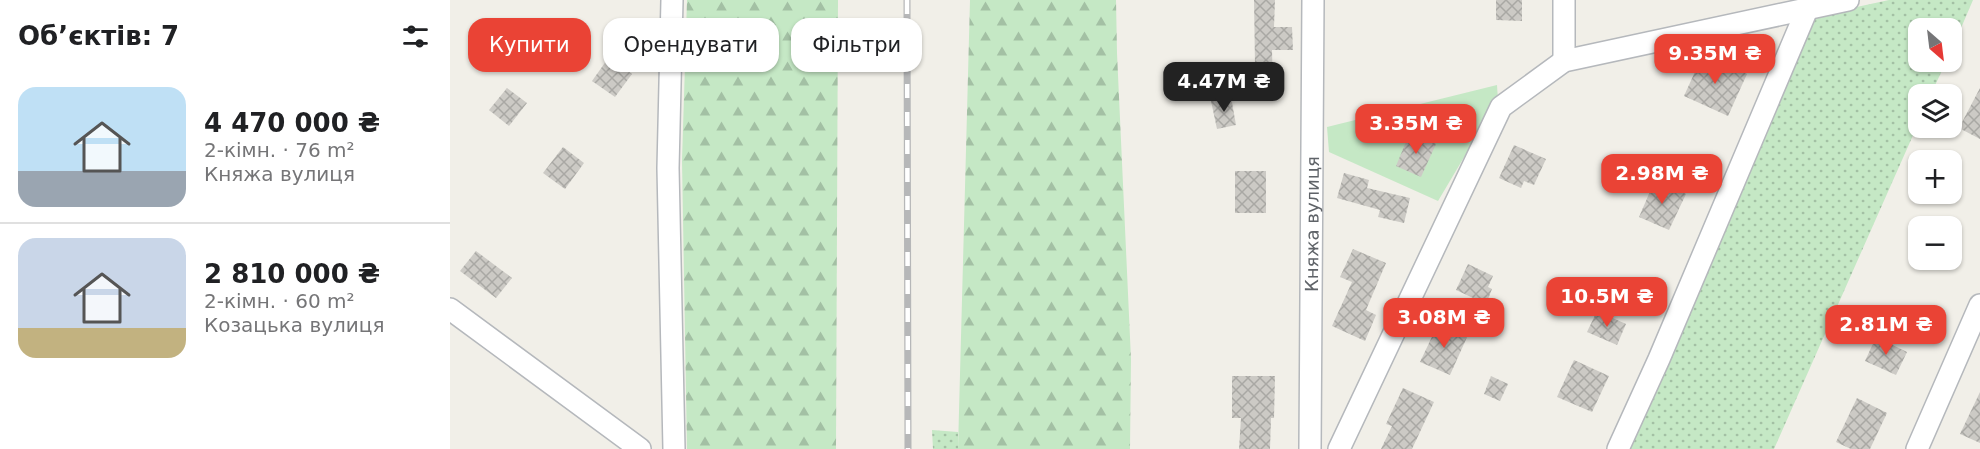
<!DOCTYPE html>
<html lang="uk">
<meta charset="utf-8">
<style>
:root{--surface:#fff;--page:#f2f2f2;--text:#202124;--muted:#757577;--line:#e0e0e0;--accent:#ea4335}
body{margin:0;font-family:"DejaVu Sans",sans-serif;background:var(--page);color:var(--text);height:100vh;display:flex;flex-direction:column;font-size:22px;white-space:nowrap}
*{box-sizing:border-box;margin:0}
p{font-size:20px;color:var(--muted)}
.icon{flex:none;width:33px;height:33px;fill:none;stroke:currentColor;stroke-width:2;stroke-linecap:round;stroke-linejoin:round}
.map{position:relative;flex:1;overflow:hidden}
.drawer{display:flex;flex-direction:column;background:var(--surface);width:450px}
.drawer>*{flex:none}
.hud{position:absolute;left:18px;top:18px;width:570px;height:54px;display:flex;gap:12px}
.needle{width:39px;rotate:152deg}
.tools{position:absolute;left:1458px;top:18px;display:grid;gap:12px}
.tools a{display:grid;place-items:center;width:54px;height:54px;border-radius:12px;background:var(--surface);box-shadow:0 2px 4px #0004;font-size:30px}
.price{position:absolute;translate:-50% -51px;padding:0 14px;border-radius:12px;background:var(--accent);color:#fff;font-size:20px;line-height:39px;filter:drop-shadow(0 2px 3px #0008)}
.price::after{content:'';position:absolute;left:50%;top:36px;width:18px;height:14px;margin-left:-9px;background:inherit;clip-path:polygon(0 0,100% 0,50% 100%)}
.price.active{background:#222;color:#fff}
ul{padding:0;list-style:none}
li{display:flex;align-items:center;gap:18px;height:150px;padding:0 18px}
li+li{border-top:2px solid var(--line)}
li span{display:grid;place-items:center;flex:none;width:168px;height:120px;border-radius:18px;color:#555}
li>.icon{margin-inline-start:auto}
span .icon{width:72px;height:72px;fill:#fffc;stroke-width:1}
li b{font-size:26px}
h2{display:flex;justify-content:space-between;align-items:center;height:72px;padding:0 18px;font-size:26px}
.chip{padding:0 21px;border-radius:18px;background:var(--surface);box-shadow:0 2px 4px #0004;font-size:21px;line-height:54px}
.chip.active{background:var(--accent);color:#fff}
main{display:flex;flex:1;min-height:0}
.map>svg:first-child{display:block}
.grass{fill:#c5e8c5}
.forest{fill:url(#forest-firs)}
.garden{fill:url(#garden-dots)}
.building{fill:url(#building-cross-hatch)}
.lines{fill:none;stroke-linecap:round;stroke-linejoin:round}
.minor-casing{stroke:#b5b8bc;stroke-width:24}
.minor{stroke:#fff;stroke-width:21}
.rail-casing{stroke:#b6b7b8;stroke-width:7}
.rail{stroke:#fff;stroke-width:4.5;stroke-dasharray:14;stroke-linecap:butt}
.labels{text-anchor:middle;dominant-baseline:central;stroke-width:4.5;stroke-linejoin:round;paint-order:stroke}
.street-label{font-size:18px;fill:#5f6368;stroke:#fff}
</style>
<main>
<section class="drawer">
<h2>Об’єктів: 7<svg class="icon" aria-label="filters" viewBox="0 0 24 24"><path d="M4 7h16M4 17h16"/><circle cx="9" cy="7" r="2"/><circle cx="15" cy="17" r="2"/></svg></h2>
<ul>
<li><span style="background:linear-gradient(#bfe0f5 70%,#9aa5b1 0)"><svg class="icon" aria-label="home" viewBox="0 0 24 24"><path d="M3 11l9-7 9 7M6 9v11h12V9"/></svg></span><div><b>4 470 000 ₴</b><p>2-кімн. · 76 m²</p><p>Княжа вулиця</p></div></li>
<li><span style="background:linear-gradient(#c9d6e8 75%,#c2b280 0)"><svg class="icon" aria-label="home" viewBox="0 0 24 24"><path d="M3 11l9-7 9 7M6 9v11h12V9"/></svg></span><div><b>2 810 000 ₴</b><p>2-кімн. · 60 m²</p><p>Козацька вулиця</p></div></li>
</ul>
</section>
<div class="map">
<svg width="1530" height="449" viewBox="0 0 1530 449">
<defs>
<pattern id="forest-firs" width="22" height="20" patternUnits="userSpaceOnUse" patternTransform="scale(1.5)"><rect width="22" height="20" fill="#c5e8c5"/><path d="M5 1l3.5 6h-7zM16 11l3.5 6h-7z" fill="#a3c0a4"/></pattern>
<pattern id="garden-dots" width="8" height="8" patternUnits="userSpaceOnUse" patternTransform="scale(1.5)"><rect width="8" height="8" fill="#c5e8c5"/><path d="M2 2h.1M6 6h.1" fill="none" stroke="#a3c0a4" stroke-width="1.8" stroke-linecap="round"/></pattern>
<pattern id="building-cross-hatch" width="8" height="8" patternUnits="userSpaceOnUse" patternTransform="scale(1.5)"><rect width="8" height="8" fill="#cccac5"/><path d="M0 0l8 8M0 8l8-8" fill="none" stroke="#a9a8a4"/></pattern>
</defs>
<rect width="100%" height="100%" fill="#f1efe8"/>
<!-- grass -->
<polygon class="grass" points="1047,85 1048,100 988,201 879,152 877,127"/>
<!-- forest -->
<g class="forest">
<polygon points="237,0 388,0 386,449 237,449 232,161"/>
<polygon points="520,0 666,0 667,53 681,359 680,449 508,449"/>
</g>
<!-- garden -->
<g class="garden">
<polygon points="1439,0 1523,0 1502,49 1502,28 1468,28 1468,62 1496,62 1481,94 1468,94 1468,124 1324,449 1177,449 1365,16"/>
<polygon points="482,430 508,432 508,449 483,449"/>
</g>
<!-- building -->
<g class="building">
<polygon points="804,0 825,0 824,27 842,27 843,50 822,50 823,92 788,93 787,66 805,66"/>
<polygon points="1046,0 1072,0 1072,21 1046,20"/>
<polygon points="1253,54 1297,74 1278,116 1234,96"/>
<polygon points="159,57 182,74 165,97 142,81"/>
<polygon points="57,88 77,103 59,126 39,110"/>
<polygon points="1530,88 1530,139 1509,128"/>
<polygon points="781,97 786,125 767,129 761,101"/>
<polygon points="960,132 986,144 971,177 946,166"/>
<polygon points="1064,145 1096,159 1084,185 1074,181 1071,188 1049,178"/>
<polygon points="113,147 134,163 115,189 93,173"/>
<rect x="785" y="171" width="31" height="42"/>
<polygon points="894,173 919,180 917,188 960,198 954,223 928,217 930,210 887,198"/>
<polygon points="1205,180 1236,194 1219,230 1189,217"/>
<polygon points="903,249 936,263 916,310 926,315 915,341 882,326 902,282 890,277"/>
<polygon points="26,251 62,278 46,298 10,271"/>
<polygon points="1018,264 1043,276 1038,287 1042,289 1036,304 1006,290"/>
<polygon points="1147,311 1176,324 1167,345 1137,332"/>
<polygon points="989,322 1018,335 1000,375 970,362"/>
<polygon points="1426,337 1457,352 1446,375 1415,361"/>
<polygon points="1124,360 1159,376 1142,412 1107,397"/>
<polygon points="782,376 825,376 824,418 821,418 820,449 789,449 791,418 782,418"/>
<polygon points="1041,376 1058,384 1050,401 1034,394"/>
<polygon points="953,388 984,402 962,449 931,449 942,426 936,424"/>
<polygon points="1530,392 1530,443 1510,434"/>
<polygon points="1407,398 1437,413 1420,449 1401,449 1386,442"/>
</g>
<g class="lines">
<defs>
<g id="minor">
<polyline points="222,0 218,168 224,449"/>
<polyline points="1114,61 1114,0"/>
<polyline points="0,309 190,449"/>
<path id="s1" d="M 860,449 L 863,0"/>
<polyline points="889,449 1051,107 1114,61 1398,0"/>
<polyline points="1168,449 1209,359 1361,0"/>
<polyline points="1467,449 1530,305"/>
</g>
</defs>
<!-- minor casing -->
<use href="#minor" class="minor-casing"/>
<!-- minor -->
<use href="#minor" class="minor"/>
<defs>
<polyline id="rail" points="457,0 458,449"/>
</defs>
<!-- rail casing -->
<use href="#rail" class="rail-casing"/>
<!-- rail -->
<use href="#rail" class="rail"/>
</g>
<g class="labels">
<!-- street labels -->
<g class="street-label">
<text stroke="none"><textPath href="#s1" startOffset="225">Княжа вулиця</textPath></text>
</g>
</g>
</svg>
<div class="tools">
<a><svg class="needle" viewBox="-14 -14 28 28"><path d="M0-13l5 13h-10z" fill="#e53935"/><path d="M0 13l5-13h-10z" fill="#757577"/></svg></a>
<a><svg class="icon" aria-label="layers" viewBox="0 0 24 24"><path d="M12 4l9 5-9 5-9-5zM3 14l9 5 9-5"/></svg></a>
<a>+</a>
<a>−</a>
</div>
<b class="price" style="left:1265px;top:85px">9.35M ₴</b>
<b class="price active" style="left:774px;top:113px">4.47M ₴</b>
<b class="price" style="left:966px;top:155px">3.35M ₴</b>
<b class="price" style="left:1212px;top:205px">2.98M ₴</b>
<b class="price" style="left:1157px;top:328px">10.5M ₴</b>
<b class="price" style="left:994px;top:349px">3.08M ₴</b>
<b class="price" style="left:1436px;top:356px">2.81M ₴</b>
<div class="hud">
<a class="chip active">Купити</a>
<a class="chip">Орендувати</a>
<a class="chip">Фільтри</a>
</div>
</div>
</main>
